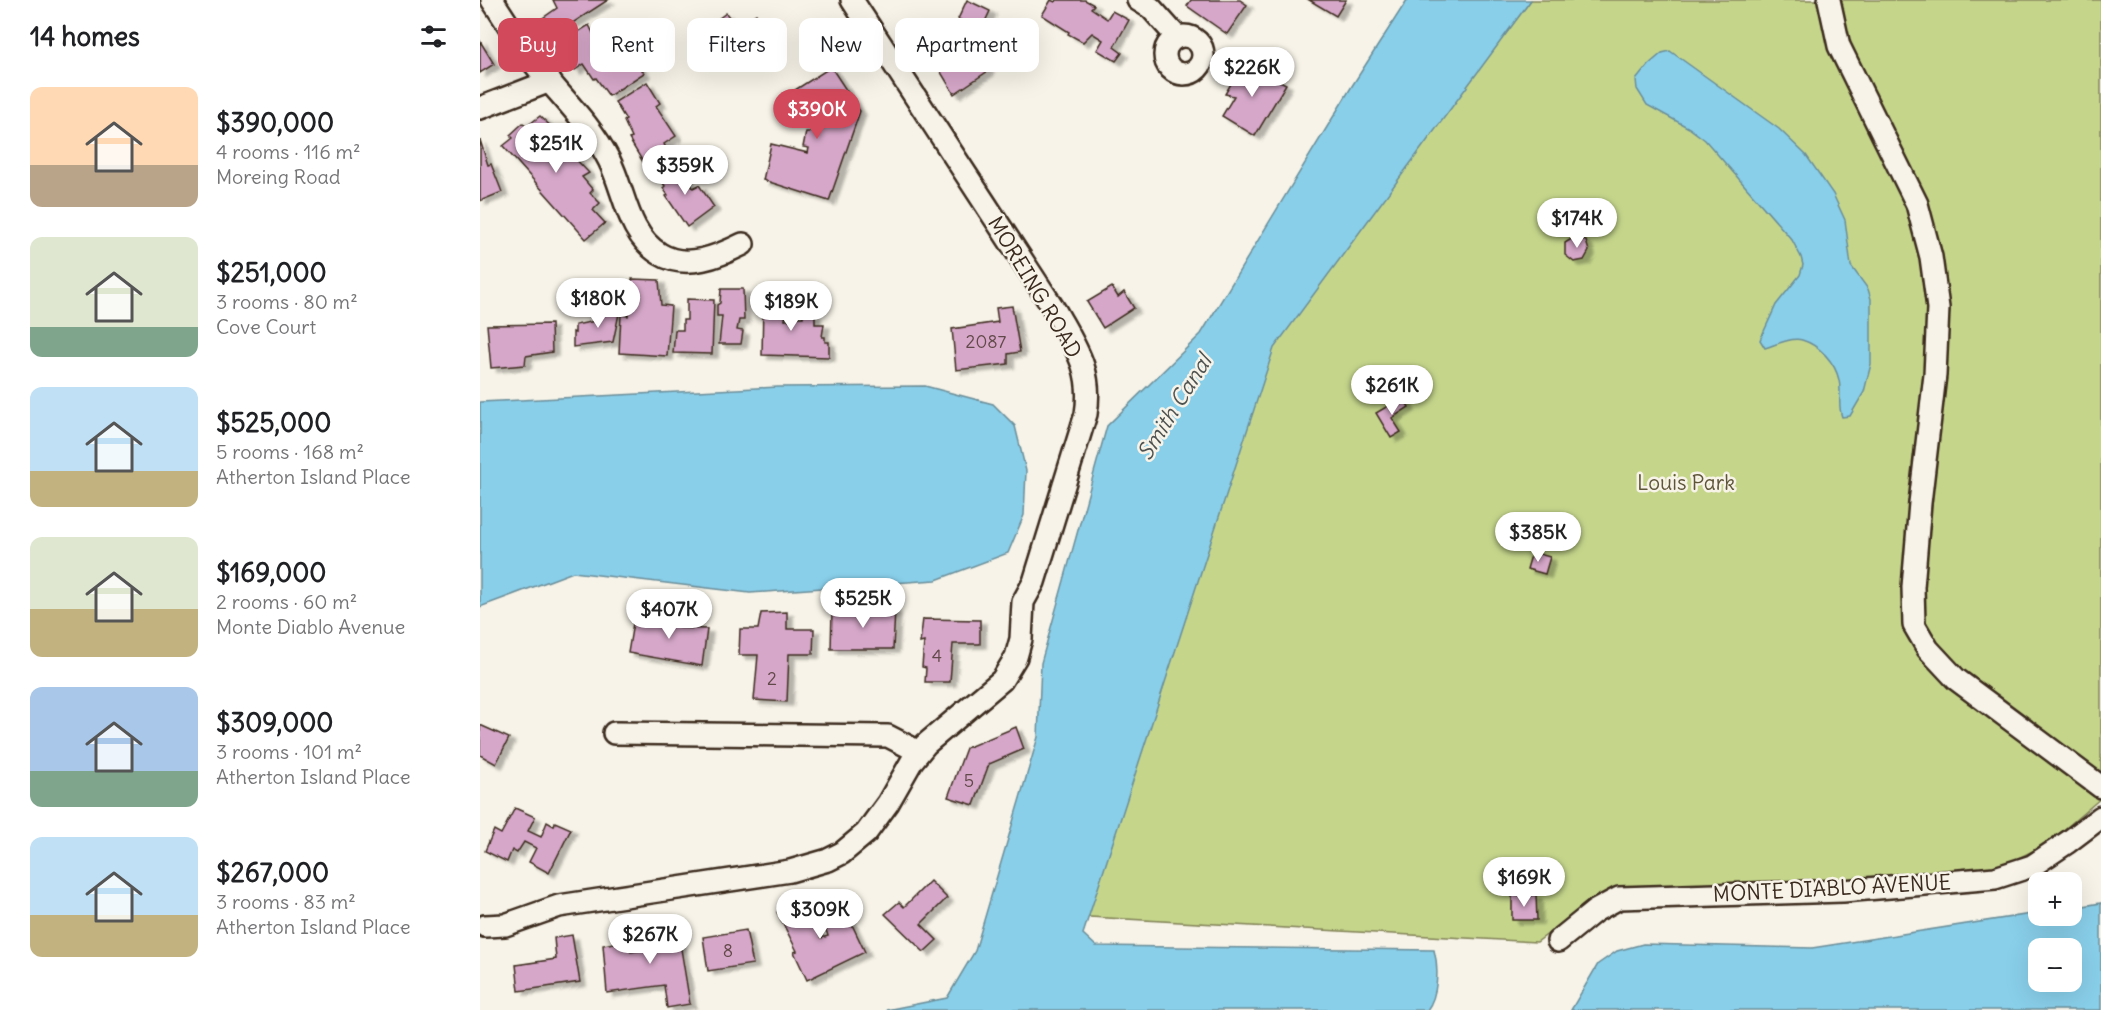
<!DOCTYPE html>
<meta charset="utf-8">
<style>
:root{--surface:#fff;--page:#f6f6f6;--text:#202124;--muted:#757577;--accent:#d1495b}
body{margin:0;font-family:Delius,sans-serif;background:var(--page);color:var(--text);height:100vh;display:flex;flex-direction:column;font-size:22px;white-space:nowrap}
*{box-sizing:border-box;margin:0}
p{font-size:20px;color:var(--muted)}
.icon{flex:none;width:33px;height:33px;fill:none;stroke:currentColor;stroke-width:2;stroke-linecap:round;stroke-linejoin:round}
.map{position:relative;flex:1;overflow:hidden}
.side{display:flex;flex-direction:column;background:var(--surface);width:480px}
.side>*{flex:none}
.guide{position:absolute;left:18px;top:18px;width:570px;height:54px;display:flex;gap:12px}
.tools{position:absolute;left:1548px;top:872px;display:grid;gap:12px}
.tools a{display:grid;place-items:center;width:54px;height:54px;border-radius:12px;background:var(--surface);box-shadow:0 6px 24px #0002;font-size:30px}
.price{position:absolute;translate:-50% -51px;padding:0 14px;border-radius:21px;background:#fff;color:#222;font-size:20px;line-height:39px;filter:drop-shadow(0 2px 3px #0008)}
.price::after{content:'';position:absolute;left:50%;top:36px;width:18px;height:14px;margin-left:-9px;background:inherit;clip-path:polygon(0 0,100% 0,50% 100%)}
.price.selected{background:var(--accent);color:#fff}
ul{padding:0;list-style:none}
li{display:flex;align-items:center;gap:18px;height:150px;padding:0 30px}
li span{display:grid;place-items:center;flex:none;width:168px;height:120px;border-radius:12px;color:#555}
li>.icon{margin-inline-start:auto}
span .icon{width:72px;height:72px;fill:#fffc;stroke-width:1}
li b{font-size:26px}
h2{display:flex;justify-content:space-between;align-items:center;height:72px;padding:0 30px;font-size:26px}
.chip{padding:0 21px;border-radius:12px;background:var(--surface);box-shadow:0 6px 24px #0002;font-size:21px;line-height:54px}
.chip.selected{background:var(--accent);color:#fff}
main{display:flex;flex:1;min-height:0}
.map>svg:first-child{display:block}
.green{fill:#c5d68b;stroke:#808054;stroke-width:1.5}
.water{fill:#89cfea;stroke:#6a8d98;stroke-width:1.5;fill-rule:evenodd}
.building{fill:#d6a7c9;stroke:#3b2a1e;stroke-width:1.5;filter:url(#shadow)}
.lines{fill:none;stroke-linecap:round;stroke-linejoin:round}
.minor-casing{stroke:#3b2a1e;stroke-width:26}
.minor{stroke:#f7f3e8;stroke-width:21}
.labels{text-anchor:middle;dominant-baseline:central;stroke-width:5;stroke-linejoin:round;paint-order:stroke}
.number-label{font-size:18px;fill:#624949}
.street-label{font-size:21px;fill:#3b2a1e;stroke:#f7f3e8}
.park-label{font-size:21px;fill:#5e5539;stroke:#f7f3e8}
.water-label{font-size:22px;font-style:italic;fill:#4e5351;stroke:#f7f3e8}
</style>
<main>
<section class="side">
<h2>14 homes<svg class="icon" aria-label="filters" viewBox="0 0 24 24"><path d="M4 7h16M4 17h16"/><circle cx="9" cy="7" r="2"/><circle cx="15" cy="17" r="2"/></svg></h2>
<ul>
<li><span style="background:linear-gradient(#ffd9b3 65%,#b9a48a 0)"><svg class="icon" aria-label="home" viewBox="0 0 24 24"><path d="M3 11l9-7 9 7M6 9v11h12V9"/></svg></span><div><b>$390,000</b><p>4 rooms · 116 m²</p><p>Moreing Road</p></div></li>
<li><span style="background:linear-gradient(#dfe7d0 75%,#7fa58c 0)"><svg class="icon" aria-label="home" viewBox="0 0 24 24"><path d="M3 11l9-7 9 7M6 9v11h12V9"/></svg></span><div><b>$251,000</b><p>3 rooms · 80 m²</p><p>Cove Court</p></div></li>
<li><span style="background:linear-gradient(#bfe0f5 70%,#c2b280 0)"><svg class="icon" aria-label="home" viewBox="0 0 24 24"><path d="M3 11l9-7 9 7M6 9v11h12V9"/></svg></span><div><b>$525,000</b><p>5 rooms · 168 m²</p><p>Atherton Island Place</p></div></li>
<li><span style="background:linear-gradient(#dfe7d0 60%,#c2b280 0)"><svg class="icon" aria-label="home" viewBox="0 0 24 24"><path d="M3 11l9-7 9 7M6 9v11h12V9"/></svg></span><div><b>$169,000</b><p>2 rooms · 60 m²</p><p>Monte Diablo Avenue</p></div></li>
<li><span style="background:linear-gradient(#a9c7e8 70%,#7fa58c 0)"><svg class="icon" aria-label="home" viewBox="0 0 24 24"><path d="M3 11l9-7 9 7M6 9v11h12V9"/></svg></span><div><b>$309,000</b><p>3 rooms · 101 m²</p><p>Atherton Island Place</p></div></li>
<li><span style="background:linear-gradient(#bfe0f5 65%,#c2b280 0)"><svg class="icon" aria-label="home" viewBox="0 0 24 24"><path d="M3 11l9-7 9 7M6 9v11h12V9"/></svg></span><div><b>$267,000</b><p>3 rooms · 83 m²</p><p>Atherton Island Place</p></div></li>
</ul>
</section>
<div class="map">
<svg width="1621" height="1010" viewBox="0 0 1621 1010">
<defs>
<filter id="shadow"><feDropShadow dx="6" dy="4" stdDeviation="1.5" flood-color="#0004"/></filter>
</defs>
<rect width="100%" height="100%" fill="#f7f3e8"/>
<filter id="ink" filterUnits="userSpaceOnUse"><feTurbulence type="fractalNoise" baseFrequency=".0167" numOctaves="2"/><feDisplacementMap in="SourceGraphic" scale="12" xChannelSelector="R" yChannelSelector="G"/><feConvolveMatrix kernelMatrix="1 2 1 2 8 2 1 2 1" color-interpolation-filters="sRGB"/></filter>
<g filter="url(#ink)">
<!-- green -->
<polygon class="green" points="1051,0 1621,0 1621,798 1567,844 1494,880 1109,903 1057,942 592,916 783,356"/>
<!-- water -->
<g class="water">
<path d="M 927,0 L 1051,0 L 794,348 L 603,934 L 616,946 L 954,950 C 959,968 958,996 947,1010 L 406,1010 L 467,998 L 495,951 L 558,737 L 561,663 L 627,426 L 721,334 L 872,86 Z"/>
<path d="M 1190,51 L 1299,129 L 1326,155 L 1353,194 L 1365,220 L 1371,266 L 1388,289 L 1391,299 L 1391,364 L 1384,392 L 1370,416 L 1362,417 C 1357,404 1362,392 1359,380 C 1355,362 1339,345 1322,340 C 1311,337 1295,345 1285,348 L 1280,340 L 1296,305 L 1320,275 L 1323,265 L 1321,257 L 1312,240 L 1225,140 L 1209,128 L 1167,105 L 1157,89 L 1156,80 L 1168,65 L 1182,53 Z"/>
<polygon points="445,386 513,404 535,426 546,471 544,515 528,553 456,580 270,593 93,572 0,607 0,402 298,387"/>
<path d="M 1621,903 L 1621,1010 L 1091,1010 L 1118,964 L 1137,951 L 1163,944 L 1332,948 L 1558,913 L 1558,915 L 1592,915 L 1592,908 ZM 1558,948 L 1592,948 L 1592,981 L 1558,981 Z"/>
</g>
<!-- building -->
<g class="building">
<polygon points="73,0 128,0 71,37 60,20 77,8"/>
<polygon points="487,0 510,11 501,30 478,19"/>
<polygon points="571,0 575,2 576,0 605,0 614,5 611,8 627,19 632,11 649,20 634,47 642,53 636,61 617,50 623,40 612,33 603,42 588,34 589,32 562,15"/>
<polygon points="711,0 760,0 767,5 747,34 707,6"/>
<polygon points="829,0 866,0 856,16"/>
<polygon points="246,13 256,26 276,14 291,35 256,58 234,22"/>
<polygon points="109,25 114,35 122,30 124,32 130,29 152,62 156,61 164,73 129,96 116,78 114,79 104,64 95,70 77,45"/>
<polygon points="0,41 14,64 0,73"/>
<polygon points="468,41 481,56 489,50 494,57 498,55 508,71 474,94 450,54"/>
<polygon points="763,63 806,84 775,136 742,116 754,96 745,94"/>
<polygon points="351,67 380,111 349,201 283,180 291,144 328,153 329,148 323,147 326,132 331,132 335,120 315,90"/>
<polygon points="167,82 180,103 176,106 196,136 184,144 187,150 163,162 149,139 152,138 144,121 146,120 135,102"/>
<polygon points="60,116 81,136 77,140 82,144 80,146 88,155 90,153 109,173 102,177 113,190 110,193 120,203 113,210 125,223 106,239 23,146 33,138 30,135 43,123 46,127"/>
<polygon points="0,140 8,165 11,164 22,192 0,201"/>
<polygon points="199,164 213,188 219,185 234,207 207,227 186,196 188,195 183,188 185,186 179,177"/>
<polygon points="1096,236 1106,241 1109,251 1104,260 1094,262 1085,255 1085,243"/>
<polygon points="152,279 179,280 181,305 191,306 187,356 139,353 141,315 148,316"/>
<polygon points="632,287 638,297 644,292 654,308 623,328 607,302"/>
<polygon points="241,289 263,289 264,320 259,320 257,330 263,331 261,344 239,344 242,316 237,316 237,305 240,303"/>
<polygon points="296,291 301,293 307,302 305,320 312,320 313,317 323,317 323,314 335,315 335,324 344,324 342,337 345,337 345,342 349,342 349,357 282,355 283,303 285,303 288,295"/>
<polygon points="207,299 234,300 232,354 193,353 195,330 203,330 203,320 207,320"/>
<polygon points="119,306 140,309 133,342 93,347 93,332 95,333 95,325 115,321"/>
<polygon points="532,306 540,352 528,354 528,364 476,370 472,329 518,322 516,308"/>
<polygon points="71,324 72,352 46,356 45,365 11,368 7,325"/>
<polygon points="923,397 929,407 912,418 921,432 911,438 896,413"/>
<polygon points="1052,552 1070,557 1065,574 1047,569"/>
<polygon points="181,608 201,610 200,628 227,629 222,666 148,653 153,623 177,625"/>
<polygon points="352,610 415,610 413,649 351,649"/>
<polygon points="307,612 307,629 334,629 333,654 309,654 307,702 274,700 278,655 259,655 260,629 278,629 281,613"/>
<polygon points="443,619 500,620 500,644 473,644 470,682 445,682 446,668 442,667 444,642 440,643"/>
<polygon points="0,725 29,738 16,764 0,755"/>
<polygon points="536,727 544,749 509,764 494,805 468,797 486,748"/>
<polygon points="35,808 55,817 48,831 61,837 67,822 74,826 75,822 91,829 69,873 49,862 56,848 44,842 37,853 32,850 27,862 5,851 14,830 21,834"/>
<polygon points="450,881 467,898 441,924 457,940 444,952 405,914 419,902 424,907"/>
<polygon points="1032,895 1056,895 1057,920 1032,920"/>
<polygon points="323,900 341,938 348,936 343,921 366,912 385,952 327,980 314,952 317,951 297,912"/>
<polygon points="196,918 210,1004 187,1008 184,985 127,993 123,945 149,940 151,952 176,948 173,921"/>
<polygon points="266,930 273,964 228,971 223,937"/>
<polygon points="92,935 100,982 39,991 36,965 76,959 74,938"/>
</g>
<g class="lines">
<defs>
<g id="minor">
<path d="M 12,0 C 25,19 37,39 50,58 C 76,92 109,121 129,160 C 145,191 147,234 180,254 C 206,270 239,256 263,244"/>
<polyline points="658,0 671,8 697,37"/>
<polyline points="1349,0 1359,46 1437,204 1451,257 1458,308 1455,375 1440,503 1433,587 1434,625 1448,649 1476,679 1621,787"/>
<circle cx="704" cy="55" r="19"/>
<polyline points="0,108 70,81"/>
<polyline points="134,733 408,736 439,752"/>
<path d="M 5,926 L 25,925 L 79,906 L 310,871 L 348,860 L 362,853 L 386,833 L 408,803 L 432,761 L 446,744 L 522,680 L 536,657 L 541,639 L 543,602 L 554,582 L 606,414 C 613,371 596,348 576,312 L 372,0"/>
<polyline points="1078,941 1115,911 1139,898 1363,891 1515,878 1552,866 1588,842 1621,817"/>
</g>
</defs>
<!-- minor casing -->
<use href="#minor" class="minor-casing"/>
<!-- minor -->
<use href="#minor" class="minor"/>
</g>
</g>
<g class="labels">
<!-- number labels -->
<g class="number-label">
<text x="506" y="341">2087</text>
<text x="457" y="655">4</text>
<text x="292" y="678">2</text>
<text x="489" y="780">5</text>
<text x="248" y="950">8</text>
</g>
<!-- street labels -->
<g class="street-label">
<text transform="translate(555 287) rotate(59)">MOREING ROAD</text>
<text transform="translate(1352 888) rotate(-3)">MONTE DIABLO AVENUE</text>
</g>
<!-- park labels -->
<g class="park-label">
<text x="1206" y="482">Louis Park</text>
</g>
<!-- water labels -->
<g class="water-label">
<text transform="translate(694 407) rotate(-58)">Smith Canal</text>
</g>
</g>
</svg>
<div class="tools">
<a>+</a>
<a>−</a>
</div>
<b class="price" style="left:772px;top:98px">$226K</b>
<b class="price selected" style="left:337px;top:140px">$390K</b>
<b class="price" style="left:76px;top:174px">$251K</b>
<b class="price" style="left:205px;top:196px">$359K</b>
<b class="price" style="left:1097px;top:249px">$174K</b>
<b class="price" style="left:118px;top:329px">$180K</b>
<b class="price" style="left:311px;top:332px">$189K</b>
<b class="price" style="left:912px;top:416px">$261K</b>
<b class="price" style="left:1058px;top:563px">$385K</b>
<b class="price" style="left:383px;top:629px">$525K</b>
<b class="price" style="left:189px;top:640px">$407K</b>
<b class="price" style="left:1044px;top:908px">$169K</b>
<b class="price" style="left:340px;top:940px">$309K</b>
<b class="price" style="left:170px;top:965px">$267K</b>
<div class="guide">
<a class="chip selected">Buy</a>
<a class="chip">Rent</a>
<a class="chip">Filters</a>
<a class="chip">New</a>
<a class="chip">Apartment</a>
</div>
</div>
</main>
